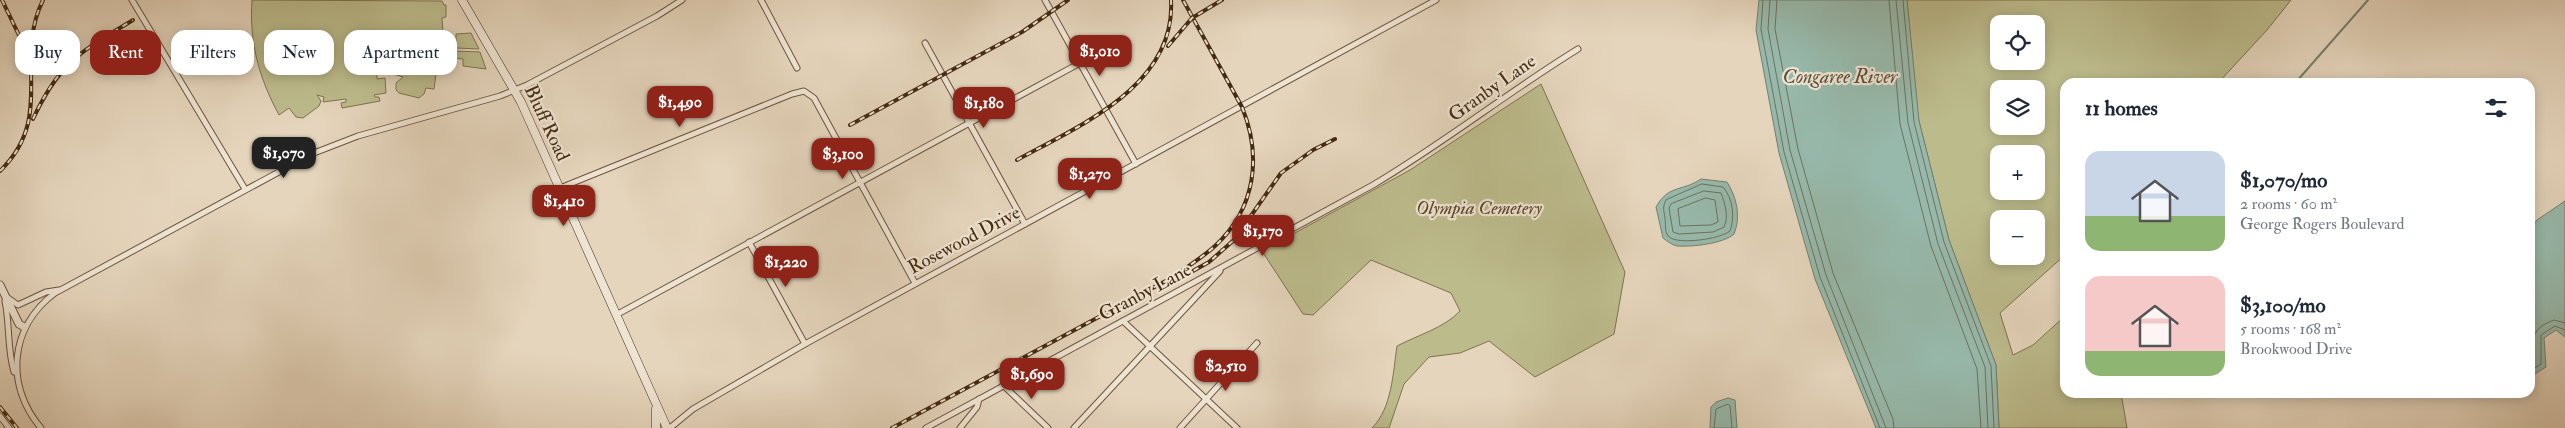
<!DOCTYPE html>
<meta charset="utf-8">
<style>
:root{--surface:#fff;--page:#f2f2f3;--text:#1f2937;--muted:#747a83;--accent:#8f2418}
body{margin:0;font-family:"IM FELL Double Pica",serif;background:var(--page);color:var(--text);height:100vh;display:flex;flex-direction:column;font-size:19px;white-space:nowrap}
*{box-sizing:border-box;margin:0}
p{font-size:16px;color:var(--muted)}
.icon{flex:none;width:28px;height:28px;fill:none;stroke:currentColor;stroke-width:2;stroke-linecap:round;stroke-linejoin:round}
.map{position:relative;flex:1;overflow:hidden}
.panel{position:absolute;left:2060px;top:78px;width:475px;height:320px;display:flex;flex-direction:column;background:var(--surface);border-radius:15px;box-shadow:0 2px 12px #0003}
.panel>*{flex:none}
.guide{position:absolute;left:15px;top:30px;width:475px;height:45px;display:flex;gap:10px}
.tools{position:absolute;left:1990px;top:15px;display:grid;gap:10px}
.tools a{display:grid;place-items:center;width:55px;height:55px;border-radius:10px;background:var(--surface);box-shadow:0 2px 12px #0003;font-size:25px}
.price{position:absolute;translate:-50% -42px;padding:0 11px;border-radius:10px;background:var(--accent);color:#fff;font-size:16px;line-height:32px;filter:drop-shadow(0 1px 2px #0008)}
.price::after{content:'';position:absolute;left:50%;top:30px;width:15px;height:11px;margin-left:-8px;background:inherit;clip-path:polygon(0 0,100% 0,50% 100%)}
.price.active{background:#222;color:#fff}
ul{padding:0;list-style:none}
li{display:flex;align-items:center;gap:15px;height:125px;padding:0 25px}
li span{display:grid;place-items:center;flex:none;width:140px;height:100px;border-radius:15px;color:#555}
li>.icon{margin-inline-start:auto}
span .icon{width:60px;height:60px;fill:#fffc;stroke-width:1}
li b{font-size:21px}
h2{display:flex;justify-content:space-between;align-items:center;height:60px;padding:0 25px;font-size:21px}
.tag{padding:0 18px;border-radius:15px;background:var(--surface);box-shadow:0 2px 12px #0003;font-size:18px;line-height:45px}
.tag.active{background:var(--accent);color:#fff}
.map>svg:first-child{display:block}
.green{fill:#bcbb8c;stroke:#80724e;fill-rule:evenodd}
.water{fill:#97b9ab;stroke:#767f6d}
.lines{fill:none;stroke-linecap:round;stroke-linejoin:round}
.shore{stroke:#6e715e;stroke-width:1}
.stream{stroke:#767f6d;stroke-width:2}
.minor-casing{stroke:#6d543c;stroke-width:7}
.tertiary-casing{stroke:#6d543c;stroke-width:9}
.secondary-casing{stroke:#452911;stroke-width:9}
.minor{stroke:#eee4d3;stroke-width:5}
.tertiary{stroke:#eee4d3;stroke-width:7}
.secondary{stroke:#eee4d3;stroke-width:8}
.rail-casing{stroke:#452911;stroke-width:4}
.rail{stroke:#eee4d3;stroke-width:2;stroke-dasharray:5.5;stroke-linecap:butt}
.labels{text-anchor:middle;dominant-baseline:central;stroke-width:4.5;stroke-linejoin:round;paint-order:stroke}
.street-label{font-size:19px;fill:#452911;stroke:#eee4d3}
.park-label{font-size:19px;font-style:italic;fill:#5d462a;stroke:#eee4d3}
.water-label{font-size:20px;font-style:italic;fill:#5a4d38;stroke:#eee4d3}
</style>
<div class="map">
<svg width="2565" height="428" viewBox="0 0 2565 428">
<rect width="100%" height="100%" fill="#e5d5bc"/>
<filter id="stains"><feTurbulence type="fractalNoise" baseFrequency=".004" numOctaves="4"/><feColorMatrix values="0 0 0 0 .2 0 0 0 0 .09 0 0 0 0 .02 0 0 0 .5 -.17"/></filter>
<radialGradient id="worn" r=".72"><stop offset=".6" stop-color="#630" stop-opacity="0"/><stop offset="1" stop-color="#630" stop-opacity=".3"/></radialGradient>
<!-- green -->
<g class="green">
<path d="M 252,0 L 442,1 L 444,5 L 446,5 L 446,17 L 442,18 L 443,34 L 437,35 L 438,59 L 434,89 L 426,88 L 424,94 L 419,98 L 399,93 L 396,90 L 396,83 L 403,77 L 377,69 L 377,79 L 385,78 L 386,93 L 374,95 L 375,97 L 379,97 L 380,101 L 342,108 L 341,103 L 346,102 L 346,99 L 323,102 L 324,97 L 317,95 L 321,101 L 319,106 L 303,118 L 296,117 L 289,108 L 279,115 C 259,78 249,42 252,0 Z"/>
<path d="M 1907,0 L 2291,0 L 2267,30 L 2219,82 L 2065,82 L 2065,255 L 2000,313 L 2013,355 L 2033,345 L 2065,316 L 2065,392 L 2121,393 L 2127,428 L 1999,428 L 1996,365 L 1949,240 L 1918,117 ZM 1999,24 L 2036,24 L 2036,61 L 1999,61 ZM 1999,89 L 2036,89 L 2036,126 L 1999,126 ZM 1999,154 L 2036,154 L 2036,191 L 1999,191 ZM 1999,219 L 2036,219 L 2036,256 L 1999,256 Z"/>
<polygon points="471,33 479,49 456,48 456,34"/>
<polygon points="455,51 480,52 486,69 463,66 463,59 455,58"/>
<path d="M 1541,84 L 1625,272 L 1614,334 L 1535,377 L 1489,341 L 1460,353 L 1429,357 L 1404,384 L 1389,428 L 1372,428 C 1392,408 1393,373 1397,346 C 1418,335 1444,328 1460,311 L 1451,293 L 1371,260 L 1313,315 L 1303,314 L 1262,251 L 1410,170 Z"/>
</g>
<!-- water -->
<g class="water">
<polygon points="1759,0 1907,0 1919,121 1949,240 1996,365 1999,428 1876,428 1815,279 1779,153 1756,30"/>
<path d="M 1701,179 L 1727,182 C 1737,198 1741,217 1734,234 C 1723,244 1691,247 1677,246 C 1672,245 1667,241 1663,238 L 1656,207 C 1669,184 1682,192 1701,179 Z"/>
<polygon points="2565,201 2565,337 2556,330 2544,338 2546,367 2530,377 2530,230 2537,220"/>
<polygon points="1728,398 1735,400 1737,428 1710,428 1711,407 1716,402"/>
</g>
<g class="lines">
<!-- shore -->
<g class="shore">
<polyline points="1763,0 1761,29 1784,152 1820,277 1880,428"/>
<polyline points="1770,0 1768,29 1790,150 1826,275 1886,428"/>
<polyline points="1777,0 1775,29 1798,149 1833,273 1893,419 1894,428"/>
<polyline points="1889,0 1900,124 1931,246 1977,369 1981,428"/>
<polyline points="1896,0 1908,123 1938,244 1985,367 1988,428"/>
<polyline points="1903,0 1914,122 1944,242 1991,366 1994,428"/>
<path d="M 1702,184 L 1723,187 C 1733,198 1735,218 1730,231 C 1720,239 1679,245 1669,237 C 1664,232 1666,224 1665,218 C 1664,210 1662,208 1666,200 Z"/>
<path d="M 1704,191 L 1721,193 C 1725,204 1729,216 1724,227 L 1713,232 L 1679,234 L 1673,232 L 1669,208 L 1671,204 Z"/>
<polygon points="1706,198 1715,200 1718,222 1711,225 1680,226 1678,209"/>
<path d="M 2530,364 L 2534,360 C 2533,338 2530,329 2554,320 L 2565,323"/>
<polyline points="2530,371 2541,364 2541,335 2555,326 2565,330"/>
<polyline points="1714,428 1716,409 1728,404 1730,406 1732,428"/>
</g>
<!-- stream -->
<polyline class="stream" points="2296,82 2368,0"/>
<defs>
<g id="minor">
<polyline points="132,0 245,189"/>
<polyline points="761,0 797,68"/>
<polyline points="1045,0 1136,164"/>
<polyline points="925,43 1025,224"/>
<polyline points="560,188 792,94 804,91 814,98 915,283"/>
<polyline points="749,242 805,344"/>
<polyline points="8,298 18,305 46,292 59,290"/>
<path d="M 5,301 C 10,325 7,349 14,372"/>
<polyline points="616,315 1080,63"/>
<polyline points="1123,321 1237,428"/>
<polyline points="1003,385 1048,428"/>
<polyline points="0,416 9,428"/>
<path d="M 41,428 C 5,386 9,327 55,293 L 314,153 L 358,136 L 500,96 L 527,85 L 657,16 L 682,0"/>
<polyline points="670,428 693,409 805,344 1436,0"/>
<path d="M 926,428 L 1373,185 C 1444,143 1508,92 1578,49"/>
<polyline points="960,428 977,407 979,399"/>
<polyline points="1074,428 1220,271"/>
<polyline points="1180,428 1257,343"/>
</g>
<polyline id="tertiary" points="0,285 19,324 24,327"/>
<g id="secondary">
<polyline points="462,0 521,102 667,428"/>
<polyline points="656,409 656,428"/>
</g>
</defs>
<!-- minor casing -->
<use href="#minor" class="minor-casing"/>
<!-- tertiary casing -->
<use href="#tertiary" class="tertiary-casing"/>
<!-- secondary casing -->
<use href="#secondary" class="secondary-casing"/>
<!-- minor -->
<use href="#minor" class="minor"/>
<!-- tertiary -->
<use href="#tertiary" class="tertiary"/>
<!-- secondary -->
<use href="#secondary" class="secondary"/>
<defs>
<g id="rail">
<polyline points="2,0 28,54"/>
<polyline points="1168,46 1192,18 1222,0"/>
<path d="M 33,119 C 60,61 81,52 133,20"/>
<polyline points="850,125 1022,32 1068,0"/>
<path d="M 1017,160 C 1081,125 1176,85 1171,0"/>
<path d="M 0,171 C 56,117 13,61 43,0"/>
<polyline points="1184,276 1209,262 1234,240 1281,173 1313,150 1335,139"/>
<polyline points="0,407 17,428"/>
<path d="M 892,428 L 1175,276 C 1188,266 1203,257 1215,246 C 1256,208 1262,156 1242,107 L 1183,0"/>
</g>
</defs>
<!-- rail casing -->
<use href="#rail" class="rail-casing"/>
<!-- rail -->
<use href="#rail" class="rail"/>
</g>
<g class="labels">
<!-- street labels -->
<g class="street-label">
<text transform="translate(1492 88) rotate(-35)">Granby Lane</text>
<text transform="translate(547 123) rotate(65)">Bluff Road</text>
<text transform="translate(964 240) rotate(-28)">Rosewood Drive</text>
<text transform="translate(1145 292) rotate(-28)">Granby Lane</text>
</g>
<!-- park labels -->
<g class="park-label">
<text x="1479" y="208">Olympia Cemetery</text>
</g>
<!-- water labels -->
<g class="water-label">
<text x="1840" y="76">Congaree River</text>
</g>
</g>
<rect width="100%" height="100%" filter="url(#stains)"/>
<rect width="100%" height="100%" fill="url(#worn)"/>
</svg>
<div class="tools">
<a><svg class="icon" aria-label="locate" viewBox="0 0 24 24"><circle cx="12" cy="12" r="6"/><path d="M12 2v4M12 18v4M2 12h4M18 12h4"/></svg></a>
<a><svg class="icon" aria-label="layers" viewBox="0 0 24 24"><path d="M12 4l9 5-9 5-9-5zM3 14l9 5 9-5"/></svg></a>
<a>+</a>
<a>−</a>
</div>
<b class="price" style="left:1100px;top:77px">$1,010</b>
<b class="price" style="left:680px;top:128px">$1,490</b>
<b class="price" style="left:984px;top:129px">$1,180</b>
<b class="price active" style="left:284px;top:179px">$1,070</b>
<b class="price" style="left:843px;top:180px">$3,100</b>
<b class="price" style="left:1090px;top:200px">$1,270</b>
<b class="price" style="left:564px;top:227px">$1,410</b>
<b class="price" style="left:1263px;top:257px">$1,170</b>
<b class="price" style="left:786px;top:288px">$1,220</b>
<b class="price" style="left:1226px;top:392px">$2,510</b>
<b class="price" style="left:1032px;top:400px">$1,690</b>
<div class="guide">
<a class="tag">Buy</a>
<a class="tag active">Rent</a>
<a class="tag">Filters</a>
<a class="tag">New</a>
<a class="tag">Apartment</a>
</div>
<section class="panel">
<h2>11 homes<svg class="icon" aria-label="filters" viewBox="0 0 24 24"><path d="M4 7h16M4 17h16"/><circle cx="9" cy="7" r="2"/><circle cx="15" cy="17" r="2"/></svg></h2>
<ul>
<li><span style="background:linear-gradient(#c9d6e8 65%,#8fb573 0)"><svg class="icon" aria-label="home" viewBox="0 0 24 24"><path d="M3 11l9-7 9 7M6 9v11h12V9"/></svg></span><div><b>$1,070/mo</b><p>2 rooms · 60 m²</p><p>George Rogers Boulevard</p></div></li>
<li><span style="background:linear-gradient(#f6c9c9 75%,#8fb573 0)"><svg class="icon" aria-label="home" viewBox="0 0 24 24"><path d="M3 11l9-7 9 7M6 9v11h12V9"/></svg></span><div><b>$3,100/mo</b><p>5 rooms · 168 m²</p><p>Brookwood Drive</p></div></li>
</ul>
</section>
</div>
